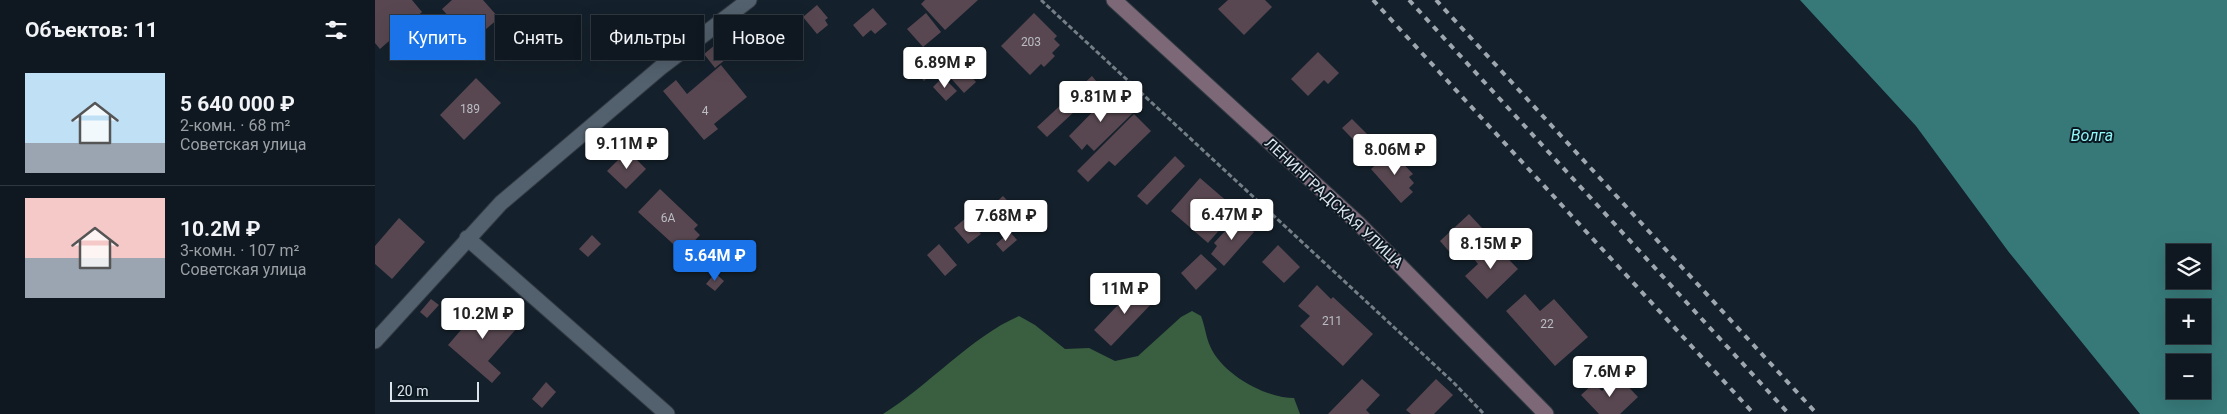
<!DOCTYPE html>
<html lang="ru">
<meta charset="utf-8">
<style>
:root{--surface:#0f1820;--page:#1d252d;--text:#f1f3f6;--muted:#9ba0a5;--line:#2f373e;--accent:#1a73e8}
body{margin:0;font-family:Roboto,sans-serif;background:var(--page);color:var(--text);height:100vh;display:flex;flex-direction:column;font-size:19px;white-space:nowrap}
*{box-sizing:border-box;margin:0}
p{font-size:16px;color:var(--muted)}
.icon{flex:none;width:28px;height:28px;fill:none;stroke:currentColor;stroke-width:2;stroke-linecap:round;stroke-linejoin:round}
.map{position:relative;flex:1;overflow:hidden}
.sheet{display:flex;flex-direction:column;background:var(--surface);width:375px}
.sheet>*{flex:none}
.top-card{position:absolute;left:15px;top:15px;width:475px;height:45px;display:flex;gap:10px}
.controls{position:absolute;left:1791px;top:244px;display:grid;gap:10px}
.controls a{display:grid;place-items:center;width:45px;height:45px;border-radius:0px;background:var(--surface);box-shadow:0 5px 20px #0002,0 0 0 1px var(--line);font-size:25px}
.scale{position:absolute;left:15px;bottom:12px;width:89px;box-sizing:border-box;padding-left:5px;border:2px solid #dce4eb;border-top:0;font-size:14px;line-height:18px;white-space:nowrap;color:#dce4eb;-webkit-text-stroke:4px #0b1721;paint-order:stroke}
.price{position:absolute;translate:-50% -42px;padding:0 11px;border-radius:5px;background:#fff;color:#222;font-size:16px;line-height:32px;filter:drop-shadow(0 1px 2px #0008)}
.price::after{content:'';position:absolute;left:50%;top:30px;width:15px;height:11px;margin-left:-8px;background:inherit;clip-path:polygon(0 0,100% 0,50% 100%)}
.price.selected{background:var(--accent);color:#fff}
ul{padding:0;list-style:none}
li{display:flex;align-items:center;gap:15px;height:125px;padding:0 25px}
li+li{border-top:1px solid var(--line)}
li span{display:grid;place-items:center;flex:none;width:140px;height:100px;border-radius:0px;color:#555}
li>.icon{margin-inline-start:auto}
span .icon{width:60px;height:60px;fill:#fffc;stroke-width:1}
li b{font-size:21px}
h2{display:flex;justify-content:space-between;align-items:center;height:60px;padding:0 25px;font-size:21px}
.tag{padding:0 18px;border-radius:0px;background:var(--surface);box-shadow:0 5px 20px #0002,0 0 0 1px var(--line);font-size:18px;line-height:45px}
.tag.selected{background:var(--accent);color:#fff}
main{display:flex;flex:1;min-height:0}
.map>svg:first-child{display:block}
.forest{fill:#395f40}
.water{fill:#377979;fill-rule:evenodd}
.building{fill:#584750}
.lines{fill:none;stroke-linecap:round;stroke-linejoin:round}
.minor-casing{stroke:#323a43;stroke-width:17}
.secondary-casing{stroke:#323a43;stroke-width:17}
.path{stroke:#747e87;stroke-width:3;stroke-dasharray:5 2.5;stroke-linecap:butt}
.minor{stroke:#53616e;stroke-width:15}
.secondary{stroke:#7c6877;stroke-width:15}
.rail{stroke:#9ea7af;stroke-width:4;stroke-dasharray:6 6;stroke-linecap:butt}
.labels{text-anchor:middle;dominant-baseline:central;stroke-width:4;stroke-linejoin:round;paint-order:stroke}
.number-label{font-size:12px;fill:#bbbdc4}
.street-label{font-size:15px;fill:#dce4eb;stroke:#0b1721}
.water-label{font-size:16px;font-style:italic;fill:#8ff7f7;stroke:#0b1721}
</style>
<main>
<section class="sheet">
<h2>Объектов: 11<svg class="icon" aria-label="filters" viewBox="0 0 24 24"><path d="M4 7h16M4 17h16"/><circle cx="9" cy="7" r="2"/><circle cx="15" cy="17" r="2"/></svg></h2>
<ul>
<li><span style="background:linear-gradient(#bfe0f5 70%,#9aa5b1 0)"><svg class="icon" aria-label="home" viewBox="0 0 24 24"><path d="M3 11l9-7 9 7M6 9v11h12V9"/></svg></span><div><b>5 640 000 ₽</b><p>2-комн. · 68 m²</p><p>Советская улица</p></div></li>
<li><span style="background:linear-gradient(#f6c9c9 60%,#9aa5b1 0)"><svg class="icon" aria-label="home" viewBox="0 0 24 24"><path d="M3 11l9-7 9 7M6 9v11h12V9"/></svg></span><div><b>10.2M ₽</b><p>3-комн. · 107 m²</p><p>Советская улица</p></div></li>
</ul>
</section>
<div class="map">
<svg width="1852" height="414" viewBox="0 0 1852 414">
<rect width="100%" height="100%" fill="#14202b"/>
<!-- forest -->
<path class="forest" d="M 817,311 L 826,316 C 830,326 831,337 835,346 C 847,374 890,398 919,398 L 925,414 L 508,414 C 553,386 597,336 644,316 L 660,325 L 690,349 L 714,348 L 740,361 L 763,356 L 806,317 Z"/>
<!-- water -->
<path class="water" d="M 1425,0 L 1852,0 L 1852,414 L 1765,414 L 1633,251 L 1541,126 ZM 1800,252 L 1828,252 L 1828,280 L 1800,280 ZM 1800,308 L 1828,308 L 1828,335 L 1800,335 ZM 1800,362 L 1828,362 L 1828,390 L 1800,390 Z"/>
<!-- building -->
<g class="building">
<polygon points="0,0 37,0 47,12 5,49 0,43"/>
<polygon points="77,0 108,0 124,18 96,42 67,9"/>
<polygon points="550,0 603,0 570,30 546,4"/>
<polygon points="853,0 890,0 897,7 869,35 843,9"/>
<polygon points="442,5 453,18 450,20 453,25 442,34 428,17"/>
<polygon points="498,8 512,24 500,34 496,30 488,37 478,25"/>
<polygon points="551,13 566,32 548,47 532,29"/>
<polygon points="659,13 682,36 679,39 685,45 677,53 680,56 669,67 666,64 655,75 626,46"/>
<polygon points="351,36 359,45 348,55 351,59 340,68 329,54"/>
<polygon points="943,52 964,73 953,84 949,80 933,96 916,79"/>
<polygon points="546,57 559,71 549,81 536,66"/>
<polygon points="585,64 601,82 589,93 573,75"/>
<polygon points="346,65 372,97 339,124 343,129 329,140 288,91 301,80 312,94"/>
<polygon points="717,76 726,87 672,137 662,127"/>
<polygon points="568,77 582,91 571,101 558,87"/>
<polygon points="101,78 126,103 89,140 65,115"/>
<polygon points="737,92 758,113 719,151 712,144 707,150 694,136"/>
<polygon points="759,114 776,131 740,166 734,161 713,182 702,171"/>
<polygon points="977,119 1001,143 991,153 967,128"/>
<polygon points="230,129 241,139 221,158 211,149"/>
<polygon points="1016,151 1038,174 1034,177 1039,183 1034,188 1038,192 1026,203 996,169"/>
<polygon points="255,153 271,169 251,189 232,171 248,155 250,158"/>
<polygon points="800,156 810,166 772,205 762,196"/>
<polygon points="825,178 862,210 833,243 796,211"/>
<polygon points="285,189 323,225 319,229 325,235 308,253 263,212"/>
<polygon points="628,196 644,213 623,232 607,215"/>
<polygon points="1094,214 1107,228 1078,256 1065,241"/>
<polygon points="592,217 606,234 593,244 579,228"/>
<polygon points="863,217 879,232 849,266 836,254 842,246 839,243"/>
<polygon points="24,218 50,242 17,279 0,264 0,246"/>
<polygon points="635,232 642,240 628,252 621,244"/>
<polygon points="217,235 226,244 213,257 204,249"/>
<polygon points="1116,241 1143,269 1112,299 1090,276 1103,264 1099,259"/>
<polygon points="564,244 582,265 570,276 552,255"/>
<polygon points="903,245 925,267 909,283 887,262"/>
<polygon points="826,254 842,269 821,290 806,273"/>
<polygon points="340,273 349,281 340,291 331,284"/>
<polygon points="764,283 781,299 736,346 719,330"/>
<polygon points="942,285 956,299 958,297 998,334 968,366 925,326 935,316 923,306"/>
<polygon points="1150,294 1165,311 1179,299 1213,337 1180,366 1131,311"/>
<polygon points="56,299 64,305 52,318 45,312"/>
<polygon points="111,301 142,328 113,361 126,373 117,383 73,345"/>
<polygon points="1243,376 1263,397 1245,414 1224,414 1206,395 1219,383 1227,391"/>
<polygon points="987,379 1005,395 991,410 995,414 953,414"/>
<polygon points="1061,379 1078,395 1059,414 1036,414 1031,410"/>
<polygon points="171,382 181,392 167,408 157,399"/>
</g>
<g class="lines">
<defs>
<g id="minor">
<polyline points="92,238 292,414"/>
<polyline points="0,341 126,203 285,68 374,0"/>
</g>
<polyline id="secondary" points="739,0 983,223 1171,414"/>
</defs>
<!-- minor casing -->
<use href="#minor" class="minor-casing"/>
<!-- secondary casing -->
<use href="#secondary" class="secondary-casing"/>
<!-- path -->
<polyline class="path" points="666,0 1078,382 1109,414"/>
<!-- minor -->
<use href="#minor" class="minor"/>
<!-- secondary -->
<use href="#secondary" class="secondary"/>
<!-- rail -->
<g class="rail">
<polyline points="998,0 1379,414"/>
<polyline points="1034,0 1414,414"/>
<polyline points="1061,0 1442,414"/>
</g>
</g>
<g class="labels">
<!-- number labels -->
<g class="number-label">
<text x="656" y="42">203</text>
<text x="95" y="109">189</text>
<text x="330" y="111">4</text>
<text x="293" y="218">6А</text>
<text x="957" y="321">211</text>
<text x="1172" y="324">22</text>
</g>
<!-- street labels -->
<g class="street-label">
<text transform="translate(959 203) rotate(43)">ЛЕНИНГРАДСКАЯ УЛИЦА</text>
</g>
<!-- water labels -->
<g class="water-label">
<text x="1717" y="135">Волга</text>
</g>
</g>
</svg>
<div class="controls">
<a><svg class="icon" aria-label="layers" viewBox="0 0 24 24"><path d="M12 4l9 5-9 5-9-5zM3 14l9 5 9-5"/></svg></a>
<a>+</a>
<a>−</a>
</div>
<div class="scale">20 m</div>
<b class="price" style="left:570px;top:89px">6.89M ₽</b>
<b class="price" style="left:726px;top:123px">9.81M ₽</b>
<b class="price" style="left:252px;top:170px">9.11M ₽</b>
<b class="price" style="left:1020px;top:176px">8.06M ₽</b>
<b class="price" style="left:857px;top:241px">6.47M ₽</b>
<b class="price" style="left:631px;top:242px">7.68M ₽</b>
<b class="price" style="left:1116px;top:270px">8.15M ₽</b>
<b class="price selected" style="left:340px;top:282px">5.64M ₽</b>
<b class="price" style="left:750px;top:315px">11M ₽</b>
<b class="price" style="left:108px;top:340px">10.2M ₽</b>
<b class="price" style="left:1235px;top:398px">7.6M ₽</b>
<div class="top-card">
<a class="tag selected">Купить</a>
<a class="tag">Снять</a>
<a class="tag">Фильтры</a>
<a class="tag">Новое</a>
</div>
</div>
</main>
